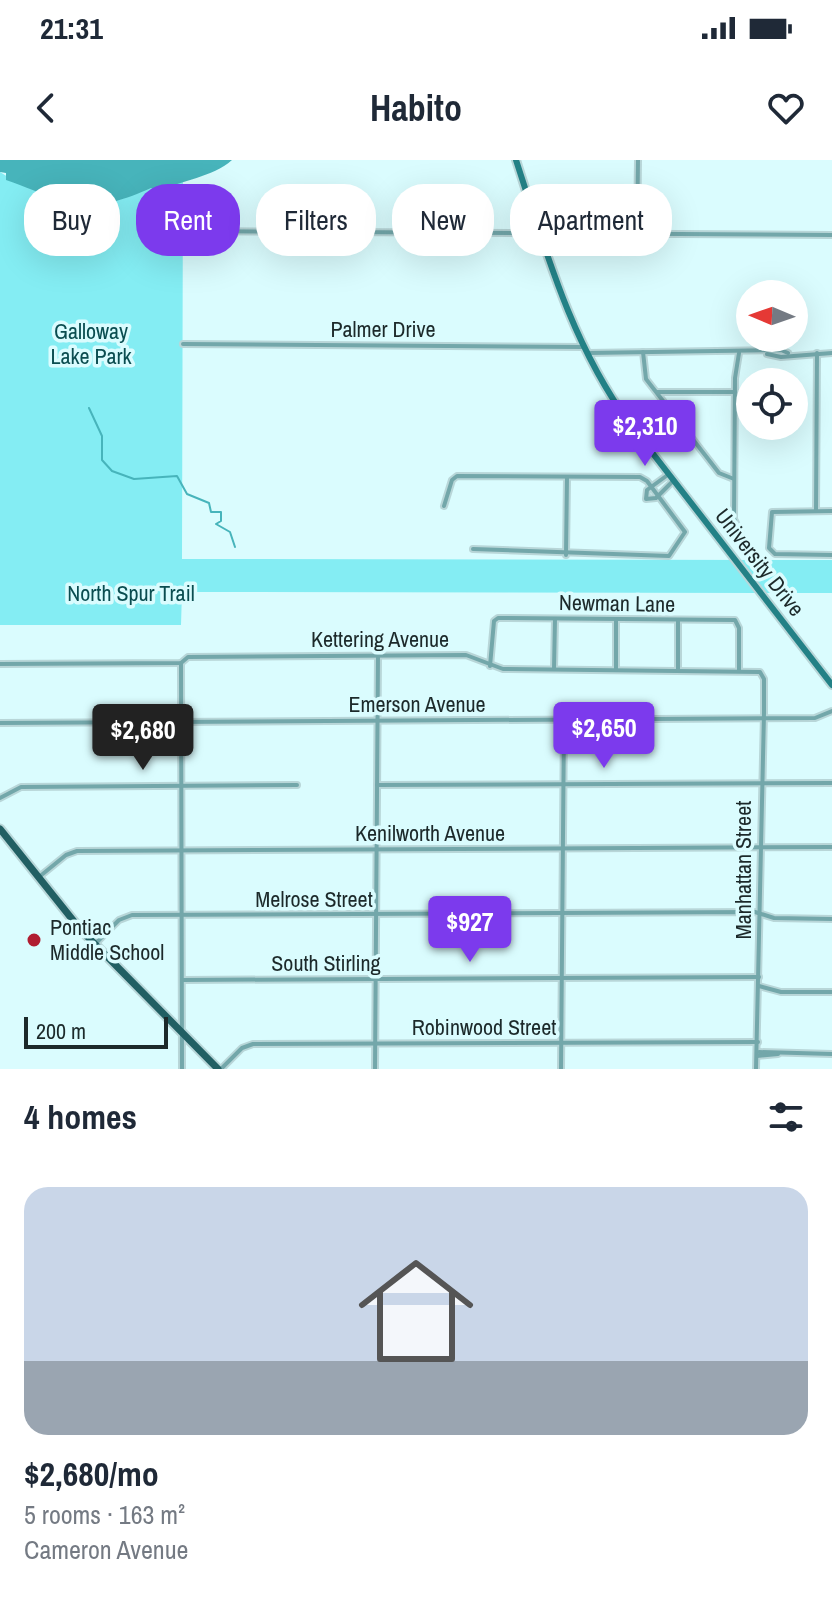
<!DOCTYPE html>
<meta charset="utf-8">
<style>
:root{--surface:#fff;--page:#f6f6f7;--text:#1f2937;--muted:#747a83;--accent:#7c3aed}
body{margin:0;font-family:"Archivo Narrow",sans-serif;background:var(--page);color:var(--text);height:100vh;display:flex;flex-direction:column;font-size:30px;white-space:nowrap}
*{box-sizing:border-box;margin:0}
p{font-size:26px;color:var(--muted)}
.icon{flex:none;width:44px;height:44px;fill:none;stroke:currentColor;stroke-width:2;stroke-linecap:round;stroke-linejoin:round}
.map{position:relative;height:909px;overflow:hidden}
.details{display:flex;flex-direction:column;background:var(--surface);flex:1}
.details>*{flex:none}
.banner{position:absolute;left:24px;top:24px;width:784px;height:72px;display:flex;gap:16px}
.needle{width:52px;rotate:272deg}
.controls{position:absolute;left:736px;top:120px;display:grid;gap:16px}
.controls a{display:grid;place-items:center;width:72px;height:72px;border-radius:50%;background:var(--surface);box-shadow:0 8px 32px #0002;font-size:40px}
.scale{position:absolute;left:24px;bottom:20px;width:144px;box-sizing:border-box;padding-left:8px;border:4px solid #1c292a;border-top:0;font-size:22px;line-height:28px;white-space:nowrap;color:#1c292a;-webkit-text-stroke:6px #dafcfe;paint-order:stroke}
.price{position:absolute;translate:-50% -68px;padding:0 18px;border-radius:8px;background:var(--accent);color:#fff;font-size:26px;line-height:52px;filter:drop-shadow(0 2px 4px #0008)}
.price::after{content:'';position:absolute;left:50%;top:48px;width:24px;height:18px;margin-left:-12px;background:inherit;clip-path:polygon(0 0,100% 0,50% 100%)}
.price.selected{background:#222;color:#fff}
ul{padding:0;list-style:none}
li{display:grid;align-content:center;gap:16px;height:424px;padding:0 24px}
li span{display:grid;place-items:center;height:248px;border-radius:24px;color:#555}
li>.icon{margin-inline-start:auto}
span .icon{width:144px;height:144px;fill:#fffc;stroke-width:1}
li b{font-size:34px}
h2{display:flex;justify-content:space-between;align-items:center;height:96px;padding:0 24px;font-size:34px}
.chip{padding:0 28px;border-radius:32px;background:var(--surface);box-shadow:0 8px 32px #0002;font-size:28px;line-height:72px}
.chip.selected{background:var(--accent);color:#fff}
.status{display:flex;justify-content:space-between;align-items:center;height:56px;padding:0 40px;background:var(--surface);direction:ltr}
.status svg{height:22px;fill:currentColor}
header{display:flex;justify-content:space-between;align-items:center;height:104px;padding:0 24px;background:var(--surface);font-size:36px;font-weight:700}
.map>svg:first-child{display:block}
.green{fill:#84edf3}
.water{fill:#47b4bb}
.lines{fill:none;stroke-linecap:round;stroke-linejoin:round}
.stream{stroke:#47b4bb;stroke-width:2}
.minor-casing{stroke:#b8d6d8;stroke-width:8}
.secondary-casing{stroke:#b8d6d8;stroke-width:10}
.primary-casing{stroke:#b8d6d8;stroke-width:11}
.minor{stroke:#73a7aa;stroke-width:4}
.secondary{stroke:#238186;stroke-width:6}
.primary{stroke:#215f63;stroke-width:7}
.poi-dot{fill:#b01d31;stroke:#dafcfe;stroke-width:3}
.labels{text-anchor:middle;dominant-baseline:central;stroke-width:7;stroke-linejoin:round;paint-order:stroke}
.street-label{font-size:22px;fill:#1c292a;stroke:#dafcfe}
.park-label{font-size:22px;fill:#0a4d50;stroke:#dafcfe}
.poi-label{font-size:22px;fill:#1c292a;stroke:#dafcfe;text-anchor:start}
</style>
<div class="status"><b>21:31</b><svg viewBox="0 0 49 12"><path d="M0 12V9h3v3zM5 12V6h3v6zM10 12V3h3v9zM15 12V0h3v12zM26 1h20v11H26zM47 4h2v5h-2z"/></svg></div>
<header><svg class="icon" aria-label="back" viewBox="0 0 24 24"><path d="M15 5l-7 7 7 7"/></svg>Habito<svg class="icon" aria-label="heart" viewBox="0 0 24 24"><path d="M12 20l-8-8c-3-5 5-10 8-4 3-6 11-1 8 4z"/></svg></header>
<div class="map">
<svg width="832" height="909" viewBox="0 0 832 909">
<rect width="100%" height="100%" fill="#dafcfe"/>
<!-- green -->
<polygon class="green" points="183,0 182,399 832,400 832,433 182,432 181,465 0,465 0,12 8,17"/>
<!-- water -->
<path class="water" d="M 0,0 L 232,0 C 212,18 182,19 159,32 L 151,28 C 81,59 71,43 6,20 L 6,13 L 0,12 Z"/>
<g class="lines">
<!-- stream -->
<polyline class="stream" points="89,248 102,276 102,300 112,311 134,319 177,316 187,334 209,343 211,352 221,352 221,361 216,364 230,372 235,387"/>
<defs>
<g id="minor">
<polyline points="184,71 832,75"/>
<polyline points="637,74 638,0"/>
<polyline points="183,184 583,187"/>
<polyline points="643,192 646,219 719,313 734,319"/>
<polyline points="588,193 781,190 788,193"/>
<polyline points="739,193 735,218 734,359 741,373"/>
<polyline points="767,194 781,197 832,193"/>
<polyline points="657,232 735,232"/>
<polyline points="669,314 647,330 646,339 656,338 674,320"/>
<polyline points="444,346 452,320 457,316 640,317 647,321 685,372 669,396 473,389"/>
<polyline points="816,351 817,193"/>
<polyline points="832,351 772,352 769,388 775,394 832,395"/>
<polyline points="566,395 567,317"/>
<polyline points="181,503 182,909"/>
<polyline points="0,504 181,503 188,497 466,495 503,509 760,512 764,519 764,553 756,909"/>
<polyline points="490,506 494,461 498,458 735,460 739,468 739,511"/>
<polyline points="554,509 555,459"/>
<polyline points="616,510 616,460"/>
<polyline points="678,510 678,461"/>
<polyline points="0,563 815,558 832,551"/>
<polyline points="377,625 832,623"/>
<polyline points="0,638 21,627 297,625"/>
<polyline points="39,717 66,695 77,691 832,687"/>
<polyline points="95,784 119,760 132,755 755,752 774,758 832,759"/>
<polyline points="182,820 759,817"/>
<polyline points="759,826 781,832 832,832"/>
<polyline points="759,892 832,894"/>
<polyline points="757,896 778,894"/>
<polyline points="221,909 242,888 253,884 758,882"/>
<polyline points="375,909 378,495"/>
<polyline points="561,909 564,559"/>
</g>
<path id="secondary" d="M 516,0 C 546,92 572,185 630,264 L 832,525"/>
<polyline id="primary" points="0,669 80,769 218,909"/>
</defs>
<!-- minor casing -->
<use href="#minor" class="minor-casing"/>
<!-- secondary casing -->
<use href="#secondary" class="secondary-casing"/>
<!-- primary casing -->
<use href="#primary" class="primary-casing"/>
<!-- minor -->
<use href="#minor" class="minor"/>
<!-- secondary -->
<use href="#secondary" class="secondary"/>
<!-- primary -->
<use href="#primary" class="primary"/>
</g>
<!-- markers -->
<circle class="poi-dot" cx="34" cy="780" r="8"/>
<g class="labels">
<!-- street labels -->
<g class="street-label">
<text x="383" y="169">Palmer Drive</text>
<text transform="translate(760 402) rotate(52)">University Drive</text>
<text transform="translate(617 443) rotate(1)">Newman Lane</text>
<text x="380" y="479">Kettering Avenue</text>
<text x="417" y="544">Emerson Avenue</text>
<text x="430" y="673">Kenilworth Avenue</text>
<text transform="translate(743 710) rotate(-90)">Manhattan Street</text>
<text x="314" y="739">Melrose Street</text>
<text x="326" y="803">South Stirling</text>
<text x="484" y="867">Robinwood Street</text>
</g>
<!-- park labels -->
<g class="park-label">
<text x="91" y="171">Galloway<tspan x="91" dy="25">Lake Park</tspan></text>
<text x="131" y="433">North Spur Trail</text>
</g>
<!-- poi labels -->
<g class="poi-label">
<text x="50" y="767">Pontiac<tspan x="50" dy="25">Middle School</tspan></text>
</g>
</g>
</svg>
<div class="controls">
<a><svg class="needle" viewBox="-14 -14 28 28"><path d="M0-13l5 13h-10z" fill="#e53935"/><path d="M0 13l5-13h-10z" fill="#747a83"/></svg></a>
<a><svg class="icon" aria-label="locate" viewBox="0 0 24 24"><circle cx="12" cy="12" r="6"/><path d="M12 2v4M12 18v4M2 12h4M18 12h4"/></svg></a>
</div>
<div class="scale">200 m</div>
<b class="price" style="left:645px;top:308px">$2,310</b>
<b class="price" style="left:604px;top:610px">$2,650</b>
<b class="price selected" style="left:143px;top:612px">$2,680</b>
<b class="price" style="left:470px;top:804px">$927</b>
<div class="banner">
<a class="chip">Buy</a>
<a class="chip selected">Rent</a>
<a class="chip">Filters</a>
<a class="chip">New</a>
<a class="chip">Apartment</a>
</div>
</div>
<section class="details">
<h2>4 homes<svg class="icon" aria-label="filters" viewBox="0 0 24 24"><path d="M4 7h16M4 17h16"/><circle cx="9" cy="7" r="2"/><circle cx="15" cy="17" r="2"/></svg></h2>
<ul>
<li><span style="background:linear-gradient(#c9d6e8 70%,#9aa5b1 0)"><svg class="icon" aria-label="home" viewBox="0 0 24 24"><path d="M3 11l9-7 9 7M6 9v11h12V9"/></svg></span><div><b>$2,680/mo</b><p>5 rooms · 163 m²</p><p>Cameron Avenue</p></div></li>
</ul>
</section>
